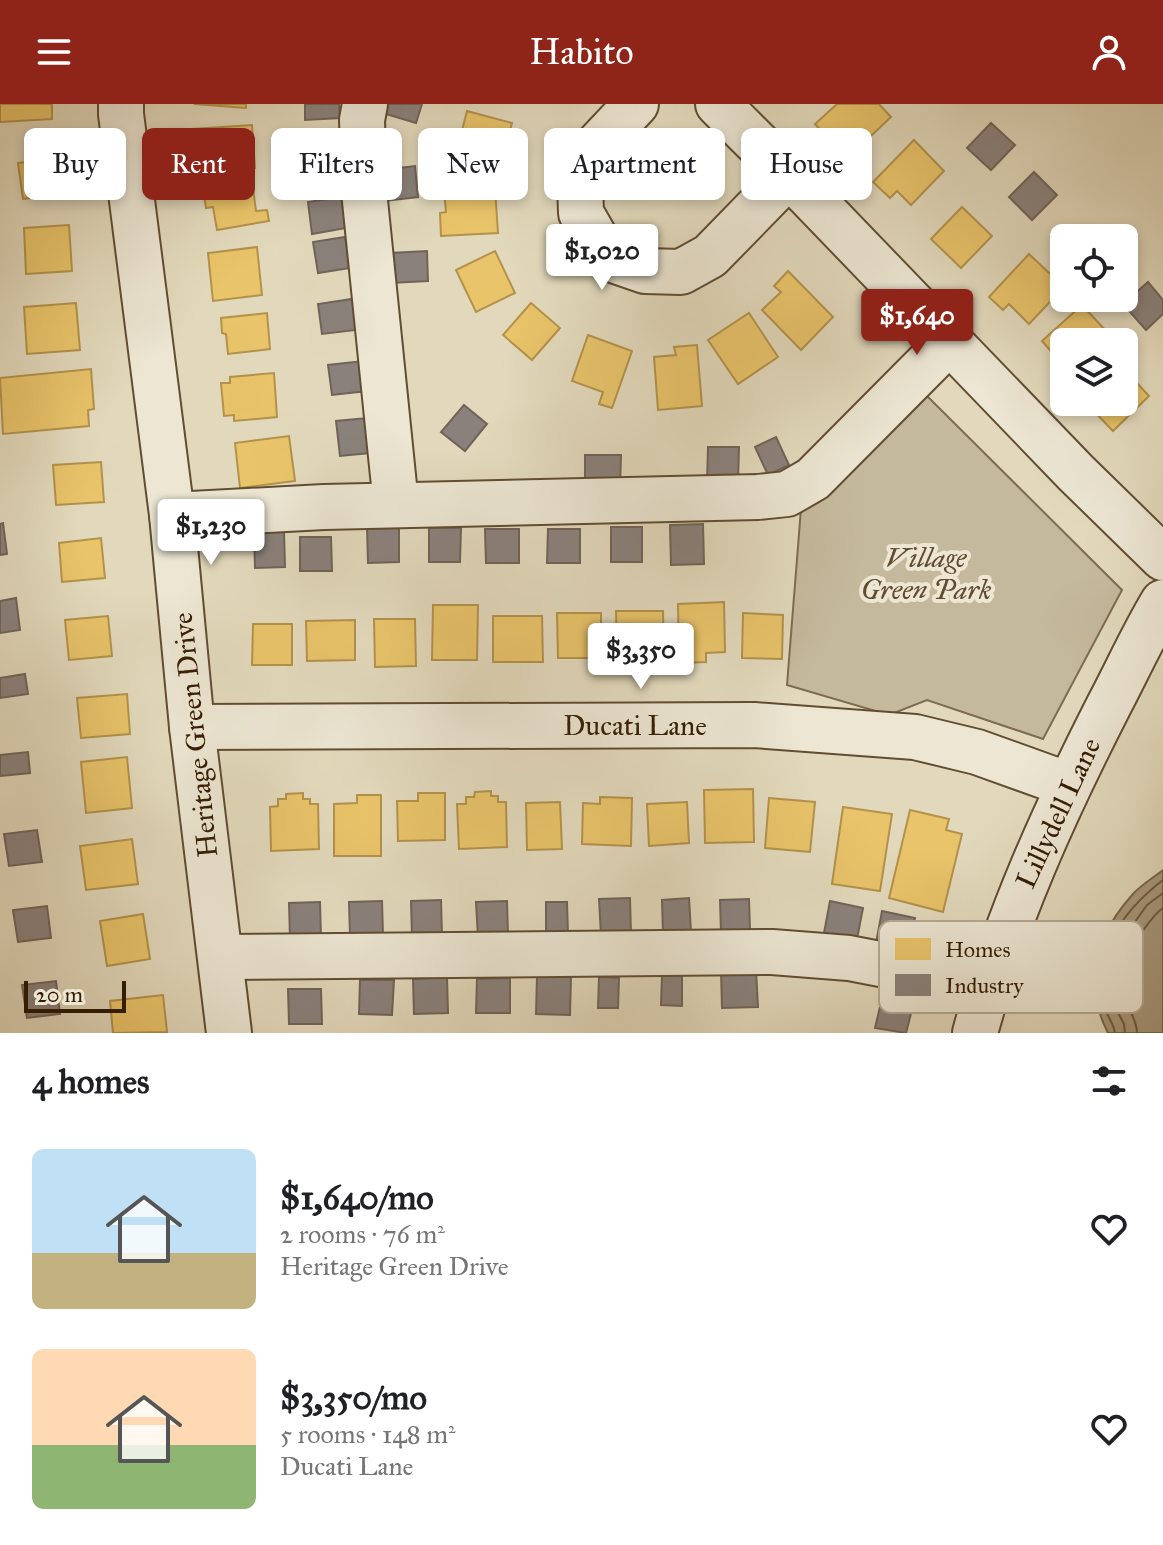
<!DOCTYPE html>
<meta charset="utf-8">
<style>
:root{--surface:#fff;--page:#f2f2f2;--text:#202124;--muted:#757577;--accent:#8f2418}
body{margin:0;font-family:"IM FELL Great Primer",serif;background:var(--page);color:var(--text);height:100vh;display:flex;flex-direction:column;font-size:30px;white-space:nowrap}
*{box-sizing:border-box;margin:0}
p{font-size:26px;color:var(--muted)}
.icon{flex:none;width:44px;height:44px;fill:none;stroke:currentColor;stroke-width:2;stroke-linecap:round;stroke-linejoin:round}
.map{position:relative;height:929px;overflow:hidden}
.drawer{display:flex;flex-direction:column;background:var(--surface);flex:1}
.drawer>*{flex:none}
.guide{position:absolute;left:24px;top:24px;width:1116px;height:72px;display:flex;gap:16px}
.buttons{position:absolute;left:1050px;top:120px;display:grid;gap:16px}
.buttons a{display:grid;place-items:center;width:88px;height:88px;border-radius:12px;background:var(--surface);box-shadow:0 4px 12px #0003;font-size:40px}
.scale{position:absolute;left:24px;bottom:20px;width:102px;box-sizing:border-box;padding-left:8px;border:4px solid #361e04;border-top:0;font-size:22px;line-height:28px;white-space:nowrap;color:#361e04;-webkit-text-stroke:6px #ece6d3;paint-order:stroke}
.price{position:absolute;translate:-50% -68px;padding:0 18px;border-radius:8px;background:#fff;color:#222;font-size:26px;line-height:52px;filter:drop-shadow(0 2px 4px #0008)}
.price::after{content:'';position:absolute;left:50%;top:48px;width:24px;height:18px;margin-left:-12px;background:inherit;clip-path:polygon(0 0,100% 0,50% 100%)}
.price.selected{background:var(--accent);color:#fff}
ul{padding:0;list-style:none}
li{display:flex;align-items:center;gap:24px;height:200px;padding:0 32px}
li span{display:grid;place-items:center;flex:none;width:224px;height:160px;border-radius:12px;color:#555}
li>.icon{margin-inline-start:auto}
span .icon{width:96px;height:96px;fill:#fffc;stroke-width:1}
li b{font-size:34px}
h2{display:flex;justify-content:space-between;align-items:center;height:96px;padding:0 32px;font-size:34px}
.chip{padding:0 28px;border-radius:12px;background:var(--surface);box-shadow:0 4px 12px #0003;font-size:28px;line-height:72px}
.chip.selected{background:var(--accent);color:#fff}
header{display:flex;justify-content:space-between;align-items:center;height:104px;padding:0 32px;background:var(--accent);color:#fff;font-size:36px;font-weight:600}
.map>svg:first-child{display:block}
.green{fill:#c5b99d;stroke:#7e6c50;stroke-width:2}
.water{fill:#a8997d;stroke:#7a684d;stroke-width:2}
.homes{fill:#e9c46a;stroke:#b3924b;stroke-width:2}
.industry{fill:#8a817c;stroke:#716358;stroke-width:2}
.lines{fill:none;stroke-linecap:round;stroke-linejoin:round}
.shore{stroke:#6f5c40;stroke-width:2}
.minor-casing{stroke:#614d32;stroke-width:48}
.minor{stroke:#ece6d3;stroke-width:44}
.labels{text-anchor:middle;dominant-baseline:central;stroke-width:8;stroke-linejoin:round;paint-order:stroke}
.park-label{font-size:28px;font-style:italic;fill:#614c32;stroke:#ece6d3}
.street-label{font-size:28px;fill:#361e04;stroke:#ece6d3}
.key{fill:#ece6d3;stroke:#b5aa95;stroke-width:2}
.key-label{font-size:22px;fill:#361e04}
</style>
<header><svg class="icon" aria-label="menu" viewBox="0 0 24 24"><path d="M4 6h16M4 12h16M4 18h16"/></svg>Habito<svg class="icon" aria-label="person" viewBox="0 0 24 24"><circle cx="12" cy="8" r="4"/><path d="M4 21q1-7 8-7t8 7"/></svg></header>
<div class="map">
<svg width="1163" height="929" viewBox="0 0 1163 929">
<rect width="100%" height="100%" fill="#e2d9bc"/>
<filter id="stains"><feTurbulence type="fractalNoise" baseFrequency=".0025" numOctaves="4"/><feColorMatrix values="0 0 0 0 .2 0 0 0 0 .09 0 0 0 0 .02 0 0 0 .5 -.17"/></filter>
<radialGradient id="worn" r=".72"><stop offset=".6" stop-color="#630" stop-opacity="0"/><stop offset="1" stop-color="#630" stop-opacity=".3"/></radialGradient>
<!-- green -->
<polygon class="green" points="919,284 1122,486 1043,635 927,596 889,611 787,581 802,392"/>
<!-- water -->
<path class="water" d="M 1163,766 L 1163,929 L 1108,929 C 1082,878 1096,831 1133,790 C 1141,781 1153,774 1163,766 Z"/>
<!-- homes -->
<g class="homes">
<polygon points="0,0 52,0 52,15 0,18"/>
<polygon points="194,0 246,0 246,4"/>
<polygon points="837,0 879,0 891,13 854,48 842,36 836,43 815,20"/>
<polygon points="467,7 512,19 500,66 455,54"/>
<polygon points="252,21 255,64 204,68 203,47 195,47 193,25"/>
<polygon points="914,36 944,67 911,101 897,87 890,94 873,78"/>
<polygon points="59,54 64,90 23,95 18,59"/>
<polygon points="253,84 256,107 267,106 269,117 217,126 213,103 206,104 204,91"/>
<polygon points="495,84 498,129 441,132 440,109 446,108 444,87"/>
<polygon points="962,103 992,132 961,164 931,135"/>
<polygon points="69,121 72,167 26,170 24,124"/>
<polygon points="257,143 262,191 213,197 208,149"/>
<polygon points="495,147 515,189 476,208 456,166"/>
<polygon points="1029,150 1064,183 1029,220 1009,200 1003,206 989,193"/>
<polygon points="788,167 833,213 801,246 762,206 781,188 774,182"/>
<polygon points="76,199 80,246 27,250 24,203"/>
<polygon points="531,199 560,224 532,256 503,231"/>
<polygon points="1082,201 1108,229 1098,238 1064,238 1064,262 1042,237"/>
<polygon points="267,209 270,245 228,250 226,230 222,229 221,214"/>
<polygon points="749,209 778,253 738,280 708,236"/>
<polygon points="588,231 632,247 612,304 599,300 603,288 572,277"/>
<polygon points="697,241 702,302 658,306 654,253 676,251 674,243"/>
<polygon points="91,265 94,305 88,306 89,322 3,330 0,274"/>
<polygon points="1124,265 1149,292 1113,327 1085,298 1124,298"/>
<polygon points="274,269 277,313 234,317 234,311 224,312 221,279 230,279 230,273"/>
<polygon points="289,332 295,377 240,384 235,339"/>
<polygon points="101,358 104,398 56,401 53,361"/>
<polygon points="101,434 105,474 62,478 59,439"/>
<polygon points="724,498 725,548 706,549 706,558 679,559 678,500"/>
<polygon points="433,501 478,501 477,556 432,556"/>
<polygon points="616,507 663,507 664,553 617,553"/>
<polygon points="557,509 601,509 601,554 558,554"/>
<polygon points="743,509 783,511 782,555 742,554"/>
<polygon points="108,512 112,552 69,556 65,516"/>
<polygon points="493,512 542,512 543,558 493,558"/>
<polygon points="374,515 415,515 416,562 375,563"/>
<polygon points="355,516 355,556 307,557 306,517"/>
<polygon points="253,520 292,520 292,561 252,561"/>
<polygon points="127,590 130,630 81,634 77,594"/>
<polygon points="127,653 132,704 86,709 81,658"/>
<polygon points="753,685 754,738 705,739 704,686"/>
<polygon points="491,687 491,692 498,692 498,698 506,698 507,743 459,745 457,700 466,700 466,693 474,693 475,688"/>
<polygon points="303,689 303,695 310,695 310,700 318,700 319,745 271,747 270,703 278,702 278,695 286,695 286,690"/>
<polygon points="418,689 445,689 445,736 398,737 397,697 418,697"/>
<polygon points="357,691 381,691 381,752 334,752 334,700 357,699"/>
<polygon points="600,693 632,694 631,742 582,740 583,699 600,700"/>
<polygon points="769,694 815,698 810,748 765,744"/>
<polygon points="560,698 562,745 527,746 526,699"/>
<polygon points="687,698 689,739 649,742 647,700"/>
<polygon points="843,703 892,710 880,787 832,780"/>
<polygon points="910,706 949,715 946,726 962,730 943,808 889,794"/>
<polygon points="132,735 138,780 86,786 80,742"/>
<polygon points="143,810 150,855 107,862 100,817"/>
<polygon points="163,891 167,928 113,929 110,897"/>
</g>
<!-- industry -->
<g class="industry">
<polygon points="305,0 339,0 340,14 305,16"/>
<polygon points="386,0 422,0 416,19 383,9"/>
<polygon points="991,19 1015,41 991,66 967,44"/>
<polygon points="335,30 337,62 302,64 300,32"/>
<polygon points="415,62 418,93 385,97 382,66"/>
<polygon points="1034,68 1057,91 1032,116 1009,93"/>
<polygon points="341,93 346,124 312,130 308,98"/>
<polygon points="1098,124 1108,134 1088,134"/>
<polygon points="345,133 350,164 318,169 313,138"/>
<polygon points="427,147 428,177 391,179 390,149"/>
<polygon points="1148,178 1163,196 1163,210 1146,226 1123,200"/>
<polygon points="352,195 356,226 322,230 318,200"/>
<polygon points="363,257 367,287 332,291 328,261"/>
<polygon points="464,301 487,320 465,347 441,328"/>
<polygon points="367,314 370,349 340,352 336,317"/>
<polygon points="776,333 789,361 768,371 755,343"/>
<polygon points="708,343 739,343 738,378 707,378"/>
<polygon points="585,351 621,351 620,384 585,384"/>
<polygon points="3,419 7,450 0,451 0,420"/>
<polygon points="703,420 704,460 671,461 670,421"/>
<rect x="611" y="423" width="31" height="35"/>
<polygon points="367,424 399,424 399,458 368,459"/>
<polygon points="429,424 461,424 460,458 429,458"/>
<polygon points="485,425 519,425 519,459 486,459"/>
<polygon points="548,425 580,425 580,459 547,459"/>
<polygon points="284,427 285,463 255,464 254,428"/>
<polygon points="300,433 331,433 332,467 300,467"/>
<polygon points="16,494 20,526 0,529 0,497"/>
<polygon points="25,570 28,590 0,594 0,574"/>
<polygon points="28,648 30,669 0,672 0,651"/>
<polygon points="37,726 42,758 9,762 4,730"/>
<polygon points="630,794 631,830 601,831 599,795"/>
<polygon points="689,794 691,828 663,830 662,796"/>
<polygon points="749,795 750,827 721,829 720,796"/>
<polygon points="441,796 442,831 412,833 411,797"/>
<polygon points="382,797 383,831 350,832 349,798"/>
<polygon points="507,797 508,832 478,834 476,798"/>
<polygon points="830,797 863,804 857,835 824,829"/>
<polygon points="320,798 321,834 290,835 289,799"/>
<polygon points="546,798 567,798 568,830 546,830"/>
<polygon points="47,802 51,834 18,838 13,806"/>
<polygon points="882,807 915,814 908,845 876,839"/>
<polygon points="756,866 758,903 722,904 721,867"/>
<polygon points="662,871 682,871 682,902 661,901"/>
<polygon points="447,873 448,909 414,910 413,875"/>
<polygon points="537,873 571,873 570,911 536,910"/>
<polygon points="599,873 619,874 618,904 598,904"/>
<polygon points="510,874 510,909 476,909 477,875"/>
<polygon points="360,876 394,876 392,911 359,910"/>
<polygon points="56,877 60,910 27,914 22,881"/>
<polygon points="288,885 321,885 322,920 289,920"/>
<polygon points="883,890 914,898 906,929 875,924"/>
</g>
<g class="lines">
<!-- shore -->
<g class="shore">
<path d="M 1115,929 C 1114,920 1108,914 1106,906 C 1094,849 1119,810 1163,776"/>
<polyline points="1125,929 1124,920 1116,905 1112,865 1121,837 1147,801 1163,789"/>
<path d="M 1137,929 C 1137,917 1130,910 1128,899 C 1121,870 1125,852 1142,828 C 1149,819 1154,810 1163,804"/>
</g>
<defs>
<g id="minor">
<polyline points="121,0 121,10 172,411 192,623 229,929"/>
<polyline points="365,0 362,16 364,87 396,401"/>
<polyline points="636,0 588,51 580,79 581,109 597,137 616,157 645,167 681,168 710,152 789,71"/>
<polyline points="718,0 789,71 1076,369 1163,454"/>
<polyline points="172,411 324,403 758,393 787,390 813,375 949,238"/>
<polyline points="192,623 754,621 915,633 977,648 1069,681"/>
<polyline points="221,853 772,848 849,854 916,867 987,885"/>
<path d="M 975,929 C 1006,814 1055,707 1109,601 C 1127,567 1143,531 1163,498"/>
</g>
</defs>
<!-- minor casing -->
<use href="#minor" class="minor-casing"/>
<!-- minor -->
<use href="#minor" class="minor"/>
</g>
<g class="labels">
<!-- park labels -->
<g class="park-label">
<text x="926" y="453">Village<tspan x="926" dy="32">Green Park</tspan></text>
</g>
<!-- street labels -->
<g class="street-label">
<text x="635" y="621">Ducati Lane</text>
<text transform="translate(195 631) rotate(-96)">Heritage Green Drive</text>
<text transform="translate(1058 709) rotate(-65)">Lillydell Lane</text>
</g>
</g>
<!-- legend -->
<rect x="879" y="817" width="264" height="92" rx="12" class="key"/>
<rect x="895" y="834" width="36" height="22" fill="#e9c46a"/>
<rect x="895" y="870" width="36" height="22" fill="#8a817c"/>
<g class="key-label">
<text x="945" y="853">Homes</text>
<text x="945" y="889">Industry</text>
</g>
<rect width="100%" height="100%" filter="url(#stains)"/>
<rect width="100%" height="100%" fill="url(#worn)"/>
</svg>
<div class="buttons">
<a><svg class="icon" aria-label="locate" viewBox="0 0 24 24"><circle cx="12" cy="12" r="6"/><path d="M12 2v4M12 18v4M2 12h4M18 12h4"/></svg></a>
<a><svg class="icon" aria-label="layers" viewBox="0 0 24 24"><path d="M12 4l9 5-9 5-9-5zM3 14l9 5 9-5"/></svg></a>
</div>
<div class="scale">20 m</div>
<b class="price" style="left:602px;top:188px">$1,020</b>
<b class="price selected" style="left:917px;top:253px">$1,640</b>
<b class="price" style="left:211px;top:463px">$1,230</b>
<b class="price" style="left:641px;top:587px">$3,350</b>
<div class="guide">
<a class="chip">Buy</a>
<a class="chip selected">Rent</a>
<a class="chip">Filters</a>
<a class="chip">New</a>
<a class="chip">Apartment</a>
<a class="chip">House</a>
</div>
</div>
<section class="drawer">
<h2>4 homes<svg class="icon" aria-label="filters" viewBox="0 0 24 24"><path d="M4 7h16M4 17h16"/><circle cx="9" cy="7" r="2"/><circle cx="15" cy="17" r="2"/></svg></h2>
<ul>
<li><span style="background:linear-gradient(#bfe0f5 65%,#c2b280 0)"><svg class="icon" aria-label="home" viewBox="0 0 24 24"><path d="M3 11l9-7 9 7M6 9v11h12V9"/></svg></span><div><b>$1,640/mo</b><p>2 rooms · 76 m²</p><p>Heritage Green Drive</p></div><svg class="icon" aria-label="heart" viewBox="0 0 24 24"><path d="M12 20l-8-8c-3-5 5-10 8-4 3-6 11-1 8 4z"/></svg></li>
<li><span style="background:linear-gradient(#ffd9b3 60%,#8fb573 0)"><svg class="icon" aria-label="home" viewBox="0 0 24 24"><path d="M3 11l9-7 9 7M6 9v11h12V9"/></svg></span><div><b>$3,350/mo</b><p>5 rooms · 148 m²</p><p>Ducati Lane</p></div><svg class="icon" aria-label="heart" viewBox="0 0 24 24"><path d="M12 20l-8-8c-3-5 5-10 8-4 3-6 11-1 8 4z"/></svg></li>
</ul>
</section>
